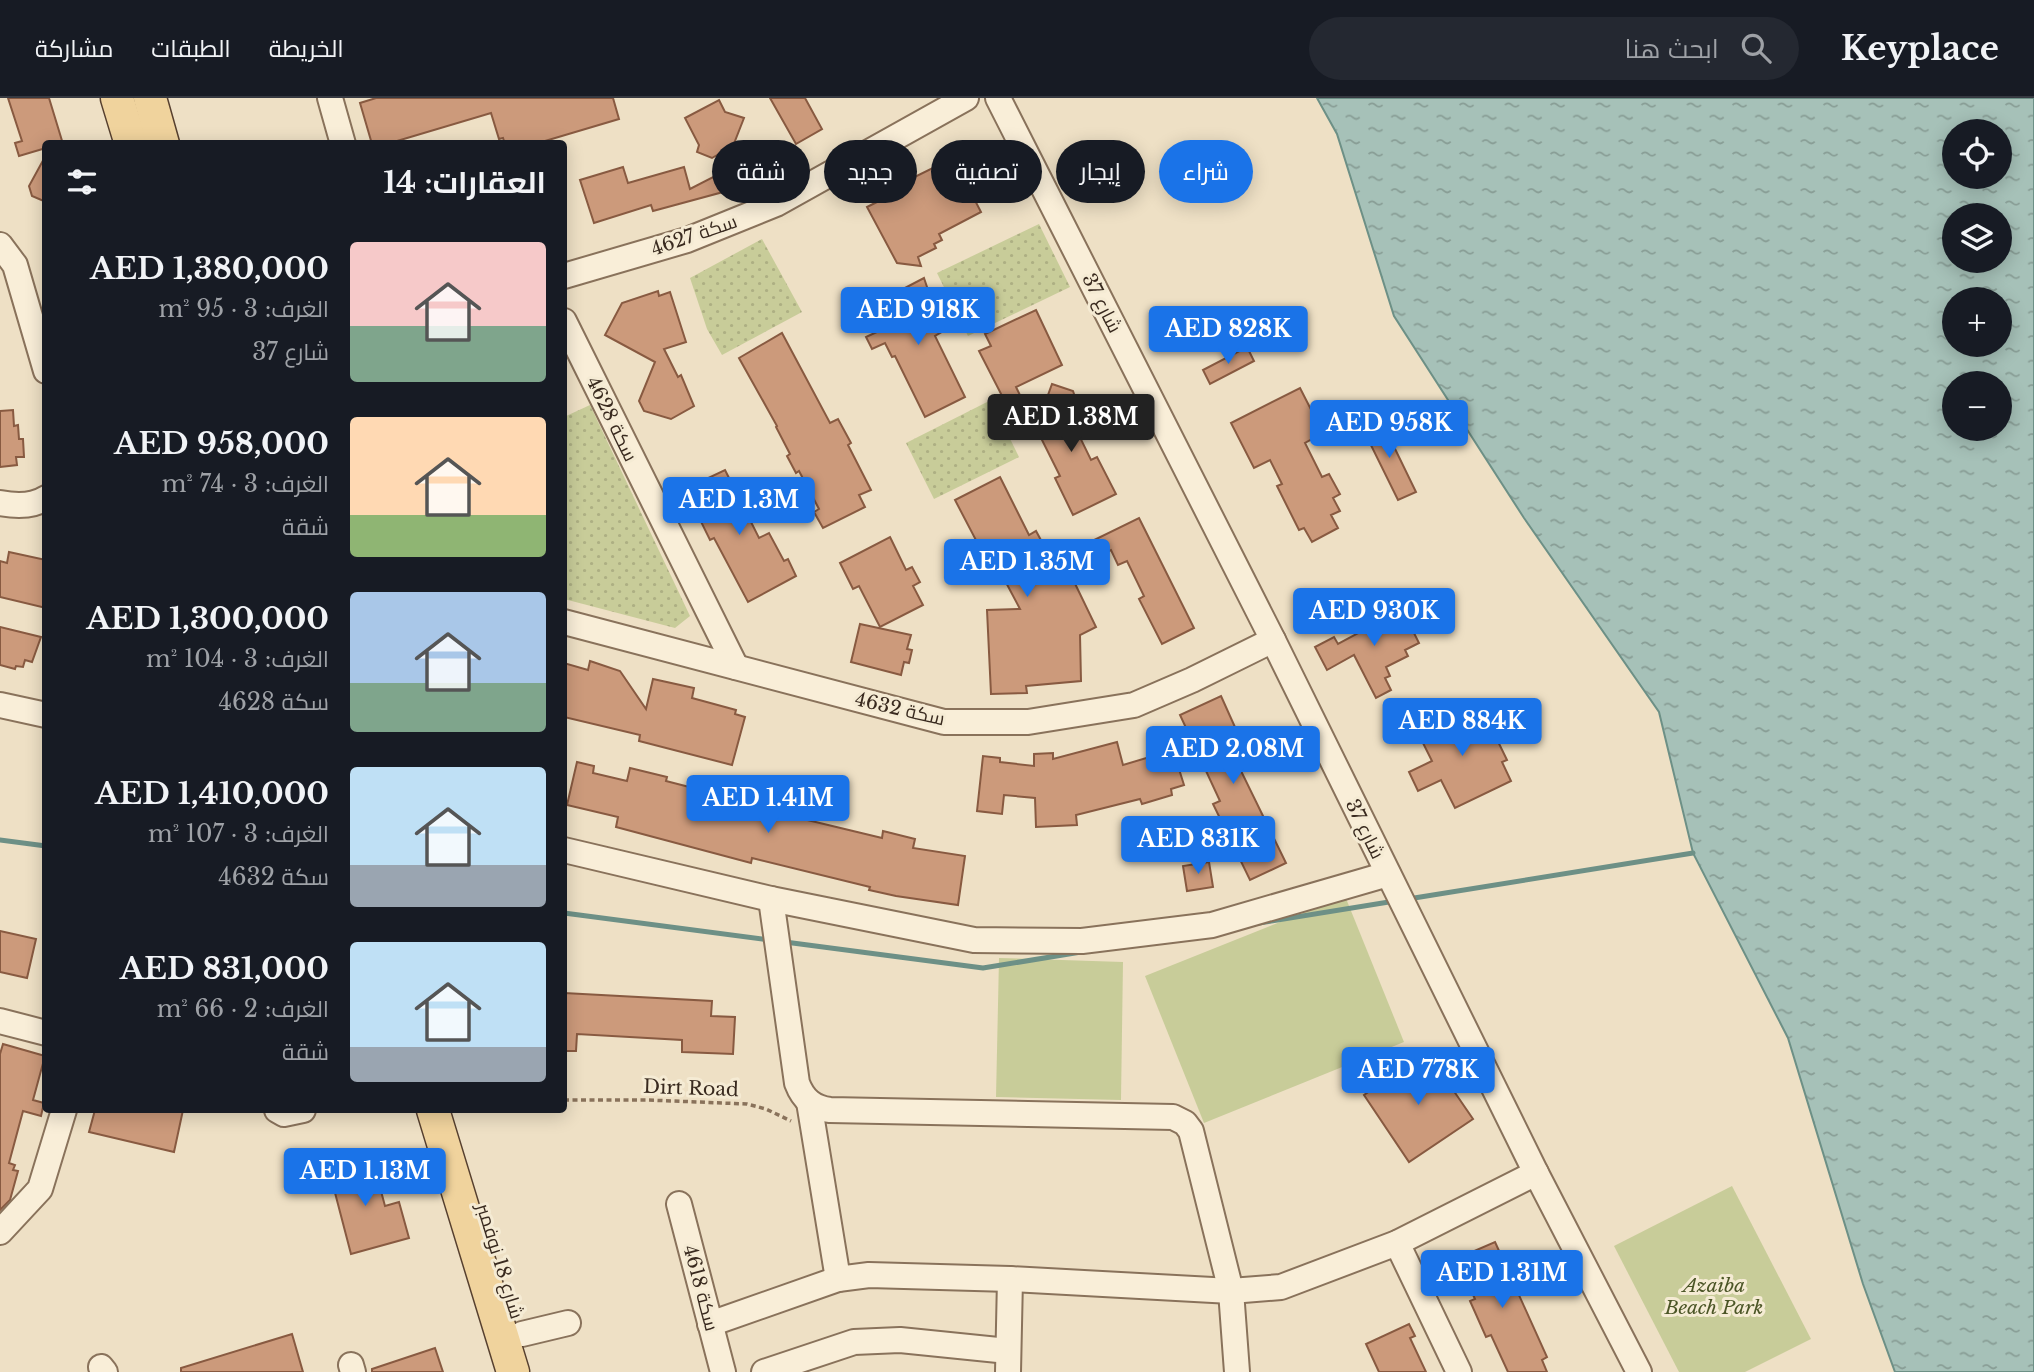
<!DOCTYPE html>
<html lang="ar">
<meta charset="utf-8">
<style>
:root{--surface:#171b24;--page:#242831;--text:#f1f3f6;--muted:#9ea1a6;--line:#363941;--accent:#1a73e8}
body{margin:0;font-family:"Libre Baskerville",Cairo,serif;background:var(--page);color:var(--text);direction:rtl;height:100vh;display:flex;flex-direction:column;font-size:26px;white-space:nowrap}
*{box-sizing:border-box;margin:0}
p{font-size:23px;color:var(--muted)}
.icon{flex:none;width:38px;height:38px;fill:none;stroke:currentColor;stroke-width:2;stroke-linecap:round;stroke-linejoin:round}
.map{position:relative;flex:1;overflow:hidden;direction:ltr}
.side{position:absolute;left:42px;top:42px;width:525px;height:973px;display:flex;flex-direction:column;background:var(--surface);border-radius:7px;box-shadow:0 4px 18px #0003;direction:rtl}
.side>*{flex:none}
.hud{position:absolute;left:588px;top:42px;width:665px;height:63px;direction:rtl;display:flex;gap:14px}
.fabs{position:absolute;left:1942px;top:21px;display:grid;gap:14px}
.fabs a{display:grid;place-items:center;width:70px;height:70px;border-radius:50%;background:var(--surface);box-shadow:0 4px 18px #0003;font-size:35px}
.price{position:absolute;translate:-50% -60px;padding:0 16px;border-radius:7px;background:var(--accent);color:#fff;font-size:23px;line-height:46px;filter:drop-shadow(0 2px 4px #0008)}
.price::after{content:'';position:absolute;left:50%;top:42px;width:21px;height:16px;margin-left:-10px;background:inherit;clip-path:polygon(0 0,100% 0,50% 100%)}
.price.current{background:#222;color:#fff}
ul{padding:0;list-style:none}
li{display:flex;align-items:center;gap:21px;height:175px;padding:0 21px}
li span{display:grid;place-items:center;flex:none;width:196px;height:140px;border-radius:7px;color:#555}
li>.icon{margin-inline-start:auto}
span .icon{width:84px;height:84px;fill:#fffc;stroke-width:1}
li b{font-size:30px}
h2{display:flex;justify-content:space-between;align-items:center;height:84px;padding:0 21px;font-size:30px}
.pill{padding:0 24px;border-radius:32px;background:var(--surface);box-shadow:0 4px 18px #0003;font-size:24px;line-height:63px}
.pill.current{background:var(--accent);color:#fff}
header{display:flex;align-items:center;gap:42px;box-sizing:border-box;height:98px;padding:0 35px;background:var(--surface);border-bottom:2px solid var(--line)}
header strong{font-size:33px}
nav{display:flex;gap:38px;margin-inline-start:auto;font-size:24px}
.search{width:490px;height:63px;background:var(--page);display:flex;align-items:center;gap:18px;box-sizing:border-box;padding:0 24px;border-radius:38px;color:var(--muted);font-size:26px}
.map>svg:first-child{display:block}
.grass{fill:url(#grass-dots)}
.green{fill:#c8cc99}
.water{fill:url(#water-ripples);stroke:#6d9086;stroke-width:2;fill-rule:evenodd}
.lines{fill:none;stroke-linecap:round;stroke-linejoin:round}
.stream{stroke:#6d9086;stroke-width:5}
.building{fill:#cc9a7b;stroke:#885a41;stroke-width:2}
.minor-casing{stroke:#89725b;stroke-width:28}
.major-casing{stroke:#57402f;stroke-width:35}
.path{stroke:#89725b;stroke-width:3.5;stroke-dasharray:5 3.5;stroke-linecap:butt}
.minor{stroke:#f9eed8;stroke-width:24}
.major{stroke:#f0d39d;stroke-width:32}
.labels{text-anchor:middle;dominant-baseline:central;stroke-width:6;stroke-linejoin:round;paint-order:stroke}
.street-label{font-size:19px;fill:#392a1f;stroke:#f5ebd4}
.park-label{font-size:19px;font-style:italic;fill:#4b5526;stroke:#f5ebd4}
</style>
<header>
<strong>Keyplace</strong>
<div class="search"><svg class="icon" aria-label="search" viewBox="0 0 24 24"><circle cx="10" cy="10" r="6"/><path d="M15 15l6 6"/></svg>ابحث هنا</div>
<nav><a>الخريطة</a><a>الطبقات</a><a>مشاركة</a></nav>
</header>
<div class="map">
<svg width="2034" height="1274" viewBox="0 0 2034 1274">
<defs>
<pattern id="grass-dots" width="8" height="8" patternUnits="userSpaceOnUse" patternTransform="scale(1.75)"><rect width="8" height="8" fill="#c8cc99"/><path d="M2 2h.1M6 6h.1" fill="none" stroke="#adaf83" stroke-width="1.8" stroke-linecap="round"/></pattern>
<pattern id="water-ripples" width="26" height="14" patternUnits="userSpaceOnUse" patternTransform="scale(1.75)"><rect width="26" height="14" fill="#a6c1b8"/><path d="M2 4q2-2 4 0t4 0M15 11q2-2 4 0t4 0" fill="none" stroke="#889d95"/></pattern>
</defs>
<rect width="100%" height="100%" fill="#eee0c5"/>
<!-- grass -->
<g class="grass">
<polygon points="1039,126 1070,189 968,238 937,175"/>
<polygon points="762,141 802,214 722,257 707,231 690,180"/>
<polygon points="991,302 1019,359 934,401 906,345"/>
<polygon points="590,307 690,518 675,530 564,501 564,319"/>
</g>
<!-- green -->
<g class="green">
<polygon points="1345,798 1404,944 1204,1025 1145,878"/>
<polygon points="999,860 1123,864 1121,1002 996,999"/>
<polygon points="1732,1088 1811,1241 1745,1274 1679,1274 1614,1148"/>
</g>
<!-- water -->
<path class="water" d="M 1317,0 L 2034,0 L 2034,1274 L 1895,1274 L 1863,1186 L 1788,940 L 1693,755 L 1659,614 L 1524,420 L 1394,218 L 1337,36 ZM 1955,33 L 2000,33 L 2000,79 L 1955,79 ZM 1955,117 L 2000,117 L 2000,163 L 1955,163 ZM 1955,201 L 2000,201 L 2000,247 L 1955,247 ZM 1955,285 L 2000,285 L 2000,331 L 1955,331 Z"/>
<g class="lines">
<!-- stream -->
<g class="stream">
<polyline points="0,742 46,748"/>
<polyline points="1408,801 1693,755"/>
<polyline points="564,815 769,842"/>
<polyline points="1259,825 1395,803"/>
<polyline points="785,844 983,870 1081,854"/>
</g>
</g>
<!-- building -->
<g class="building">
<polygon points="8,0 49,0 63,46 46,46 46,50 19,58 15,45 22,43"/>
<polygon points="376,0 613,0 619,21 535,46 505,46 503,40 499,41 491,15 387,46 372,46 360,5"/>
<polygon points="770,0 805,0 822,31 796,46"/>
<polygon points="719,2 725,14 744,20 733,48 712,60 697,54 699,47 685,20"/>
<polygon points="46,57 46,104 32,98 29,88"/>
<polygon points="953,60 981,114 939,136 942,142 934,146 936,150 918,159 921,168 897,165 867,109 877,104 874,99"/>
<polygon points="623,69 628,85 684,69 690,91 715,78 723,94 653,113 651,107 594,125 580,82"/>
<polygon points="924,180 929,195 927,196 945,232 935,238 965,299 925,319 895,258 892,259 885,245 872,251 866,239 879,233 874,224 897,212 876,205"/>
<polygon points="658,193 659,198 670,194 686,244 664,251 678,279 681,277 694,308 671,321 644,313 639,303 655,264 605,237 622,205"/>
<polygon points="1036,212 1062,267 1016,289 1031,320 1017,327 979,253 991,248 985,236"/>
<polygon points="782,235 830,325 838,321 851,345 848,347 871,392 859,397 865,409 823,430 814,414 819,411 799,373 796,375 787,358 790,356 776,329 777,328 739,260"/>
<polygon points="1247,249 1254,263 1210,286 1203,272"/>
<polygon points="1052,286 1073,293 1076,302 1070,319 1091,362 1097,359 1116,396 1073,417 1055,380 1060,378 1036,330"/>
<polygon points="1300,290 1323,335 1305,345 1322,379 1329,376 1340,396 1333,400 1340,413 1331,417 1338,430 1312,444 1304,430 1299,432 1277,388 1282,386 1270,362 1254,370 1231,325"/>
<polygon points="13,312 14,328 18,327 19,341 23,341 24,359 16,359 17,367 0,369 0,313"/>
<polygon points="1381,322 1416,394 1398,402 1363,331"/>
<polygon points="725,372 759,440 769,435 784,463 788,461 796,478 748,504 714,440 710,442 685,391"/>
<polygon points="1000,379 1029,437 1036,433 1057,472 1066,467 1096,529 1080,537 1081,583 1026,588 1027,595 991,596 987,512 1020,511 985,445 979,448 955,402"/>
<polygon points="1139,420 1194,530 1162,546 1139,501 1144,498 1127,463 1118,467 1111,452 1095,460 1088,445"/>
<polygon points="890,439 906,472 912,469 920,484 913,488 923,507 880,529 859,488 853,491 840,465"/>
<polygon points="9,454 46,462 46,510 0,499 0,463 7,465"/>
<polygon points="1398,503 1419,545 1405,552 1408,558 1386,569 1390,578 1385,580 1391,592 1376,600 1354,557 1327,572 1315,549 1334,539 1338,546 1366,531 1364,528 1386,517 1383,511"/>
<polygon points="860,526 911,537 907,551 912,552 909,565 904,564 901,577 851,564"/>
<polygon points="0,529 41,539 32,564 25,562 23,569 16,568 15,571 0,567"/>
<polygon points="590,563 620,573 646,611 653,581 694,590 692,600 736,612 735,616 745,619 732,667 639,643 640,637 564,619 564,565 588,572"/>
<polygon points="1221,598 1252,667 1241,673 1286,765 1250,782 1213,706 1220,703 1180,617"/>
<polygon points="1474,607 1484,627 1489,625 1507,662 1502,664 1511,683 1455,710 1441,682 1418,693 1409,674 1432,663 1418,635"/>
<polygon points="1117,644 1123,667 1173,652 1184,687 1171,691 1172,697 1142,706 1140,701 1076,717 1077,727 1036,729 1035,700 1004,697 1002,716 977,713 983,658 1000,660 1000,664 1034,668 1034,656 1053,655 1053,661"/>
<polygon points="577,664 594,668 593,675 627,683 630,670 667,679 666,683 771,710 770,713 882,740 883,733 915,741 913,750 965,758 958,807 896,798 869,792 870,789 752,760 751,765 616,729 618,719 567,707"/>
<polygon points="1209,764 1213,789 1187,793 1183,768"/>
<polygon points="0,833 36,841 27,880 0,874"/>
<polygon points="564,895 712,903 711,918 735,919 733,956 682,954 682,942 577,936 576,953 564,953"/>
<polygon points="3,946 45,958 33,1002 44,1005 41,1018 23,1013 9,1065 15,1067 13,1072 18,1073 10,1102 0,1112 0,956"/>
<polygon points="1427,954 1473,1021 1409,1064 1364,997"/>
<polygon points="95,1012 183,1012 174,1054 89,1034"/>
<polygon points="358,1060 359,1064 375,1071 385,1108 399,1104 409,1140 351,1156 328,1068"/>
<polygon points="1495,1144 1547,1259 1542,1262 1547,1274 1508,1274 1491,1237 1486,1239 1470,1203 1475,1201 1462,1173 1457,1175 1451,1163"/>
<polygon points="1409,1226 1415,1238 1410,1240 1426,1274 1379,1274 1366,1246"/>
<polygon points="292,1236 303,1274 181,1274 181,1270"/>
<polygon points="435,1250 443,1274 372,1274 372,1271"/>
</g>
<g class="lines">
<defs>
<g id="minor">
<polyline points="330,0 343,46"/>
<polyline points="998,0 1273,542 1536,1075 1639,1274"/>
<polyline points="0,147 15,167 46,273"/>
<polyline points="564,178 687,142 776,106 966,0"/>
<polyline points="564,223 736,569"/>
<path d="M 0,405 C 15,408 32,409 46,400"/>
<polyline points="564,524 944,624 1028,624 1134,607 1192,582 1273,542"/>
<polyline points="0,607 46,617"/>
<polyline points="564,752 771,801 974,842 1082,843 1212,827 1388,776"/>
<path d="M 771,801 L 797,985 C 803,1001 813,1010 830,1012 L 1173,1019 L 1185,1025 L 1191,1033 L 1231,1193 L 1237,1274"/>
<polyline points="0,923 46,935"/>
<polyline points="809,1004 838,1181"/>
<polyline points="277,1012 284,1016 303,1012"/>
<polyline points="679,1106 723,1274"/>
<polyline points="0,1134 40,1091 64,1012"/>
<polyline points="1397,1145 1459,1274"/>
<polyline points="710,1226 838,1181 869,1177 1010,1181 1231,1193 1281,1189 1397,1145 1536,1075"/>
<polyline points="522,1236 568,1225"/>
<polyline points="351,1267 353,1274"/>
<polyline points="101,1269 105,1274"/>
<polyline points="764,1274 854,1244 900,1242 1008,1253"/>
<polyline points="1008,1274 1010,1181"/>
</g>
<g id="major">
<polyline points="117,0 131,46"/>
<polyline points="150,0 163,46"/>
<polyline points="433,1012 513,1274"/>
</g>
</defs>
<!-- minor casing -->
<use href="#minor" class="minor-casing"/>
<!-- major casing -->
<use href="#major" class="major-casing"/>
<!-- path -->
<polyline class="path" points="564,1002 648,1002 747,1006 766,1011 791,1023"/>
<!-- minor -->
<use href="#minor" class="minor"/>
<!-- major -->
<use href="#major" class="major"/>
</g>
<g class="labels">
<!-- street labels -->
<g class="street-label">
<text transform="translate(694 137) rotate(-19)">سكة 4627</text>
<text transform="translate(1102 205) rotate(63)">شارع 37</text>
<text transform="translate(612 321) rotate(64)">سكة 4628</text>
<text transform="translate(900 611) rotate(13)">سكة 4632</text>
<text transform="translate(1365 731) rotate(64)">شارع 37</text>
<text transform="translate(691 990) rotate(2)">Dirt Road</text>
<text transform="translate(500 1163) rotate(73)">شارع 18 نوفمبر</text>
<text transform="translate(701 1190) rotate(75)">سكة 4618</text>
</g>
<!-- park labels -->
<g class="park-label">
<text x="1714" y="1187">Azaiba<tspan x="1714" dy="22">Beach Park</tspan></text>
</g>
</g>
</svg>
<div class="fabs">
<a><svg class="icon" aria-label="locate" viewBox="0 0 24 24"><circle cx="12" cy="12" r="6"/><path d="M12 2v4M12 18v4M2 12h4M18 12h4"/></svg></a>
<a><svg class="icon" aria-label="layers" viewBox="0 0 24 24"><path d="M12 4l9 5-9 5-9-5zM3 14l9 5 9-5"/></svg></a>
<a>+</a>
<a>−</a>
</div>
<b class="price" style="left:918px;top:249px">AED 918K</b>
<b class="price" style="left:1228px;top:268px">AED 828K</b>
<b class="price current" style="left:1071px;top:356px">AED 1.38M</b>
<b class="price" style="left:1389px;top:362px">AED 958K</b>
<b class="price" style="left:739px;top:439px">AED 1.3M</b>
<b class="price" style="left:1027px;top:501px">AED 1.35M</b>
<b class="price" style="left:1374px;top:550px">AED 930K</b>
<b class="price" style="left:1462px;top:660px">AED 884K</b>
<b class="price" style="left:1233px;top:688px">AED 2.08M</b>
<b class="price" style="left:768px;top:737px">AED 1.41M</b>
<b class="price" style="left:1198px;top:778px">AED 831K</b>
<b class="price" style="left:1418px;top:1009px">AED 778K</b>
<b class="price" style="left:365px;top:1110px">AED 1.13M</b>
<b class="price" style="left:1502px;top:1212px">AED 1.31M</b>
<div class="hud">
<a class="pill current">شراء</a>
<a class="pill">إيجار</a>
<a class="pill">تصفية</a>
<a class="pill">جديد</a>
<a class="pill">شقة</a>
</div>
<section class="side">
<h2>العقارات: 14<svg class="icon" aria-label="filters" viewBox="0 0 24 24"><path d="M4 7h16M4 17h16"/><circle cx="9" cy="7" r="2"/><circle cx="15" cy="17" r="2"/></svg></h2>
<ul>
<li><span style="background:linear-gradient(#f6c9c9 60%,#7fa58c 0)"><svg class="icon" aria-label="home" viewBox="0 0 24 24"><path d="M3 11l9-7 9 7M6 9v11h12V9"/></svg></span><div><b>AED 1,380,000</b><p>الغرف: 3 · 95 m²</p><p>شارع 37</p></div></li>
<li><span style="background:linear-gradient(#ffd9b3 70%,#8fb573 0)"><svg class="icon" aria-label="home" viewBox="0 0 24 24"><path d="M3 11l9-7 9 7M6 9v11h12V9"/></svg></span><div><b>AED 958,000</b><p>الغرف: 3 · 74 m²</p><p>شقة</p></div></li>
<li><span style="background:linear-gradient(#a9c7e8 65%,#7fa58c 0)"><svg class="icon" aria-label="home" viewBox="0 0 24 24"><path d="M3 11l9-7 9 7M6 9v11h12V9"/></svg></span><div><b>AED 1,300,000</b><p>الغرف: 3 · 104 m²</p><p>سكة 4628</p></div></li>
<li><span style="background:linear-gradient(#bfe0f5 70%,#9aa5b1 0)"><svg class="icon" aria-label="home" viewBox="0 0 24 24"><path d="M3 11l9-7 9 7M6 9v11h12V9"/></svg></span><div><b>AED 1,410,000</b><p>الغرف: 3 · 107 m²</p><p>سكة 4632</p></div></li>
<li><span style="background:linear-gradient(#bfe0f5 75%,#9aa5b1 0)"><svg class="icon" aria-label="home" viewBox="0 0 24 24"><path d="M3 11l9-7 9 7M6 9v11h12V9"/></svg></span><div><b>AED 831,000</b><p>الغرف: 2 · 66 m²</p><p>شقة</p></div></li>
</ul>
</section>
</div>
